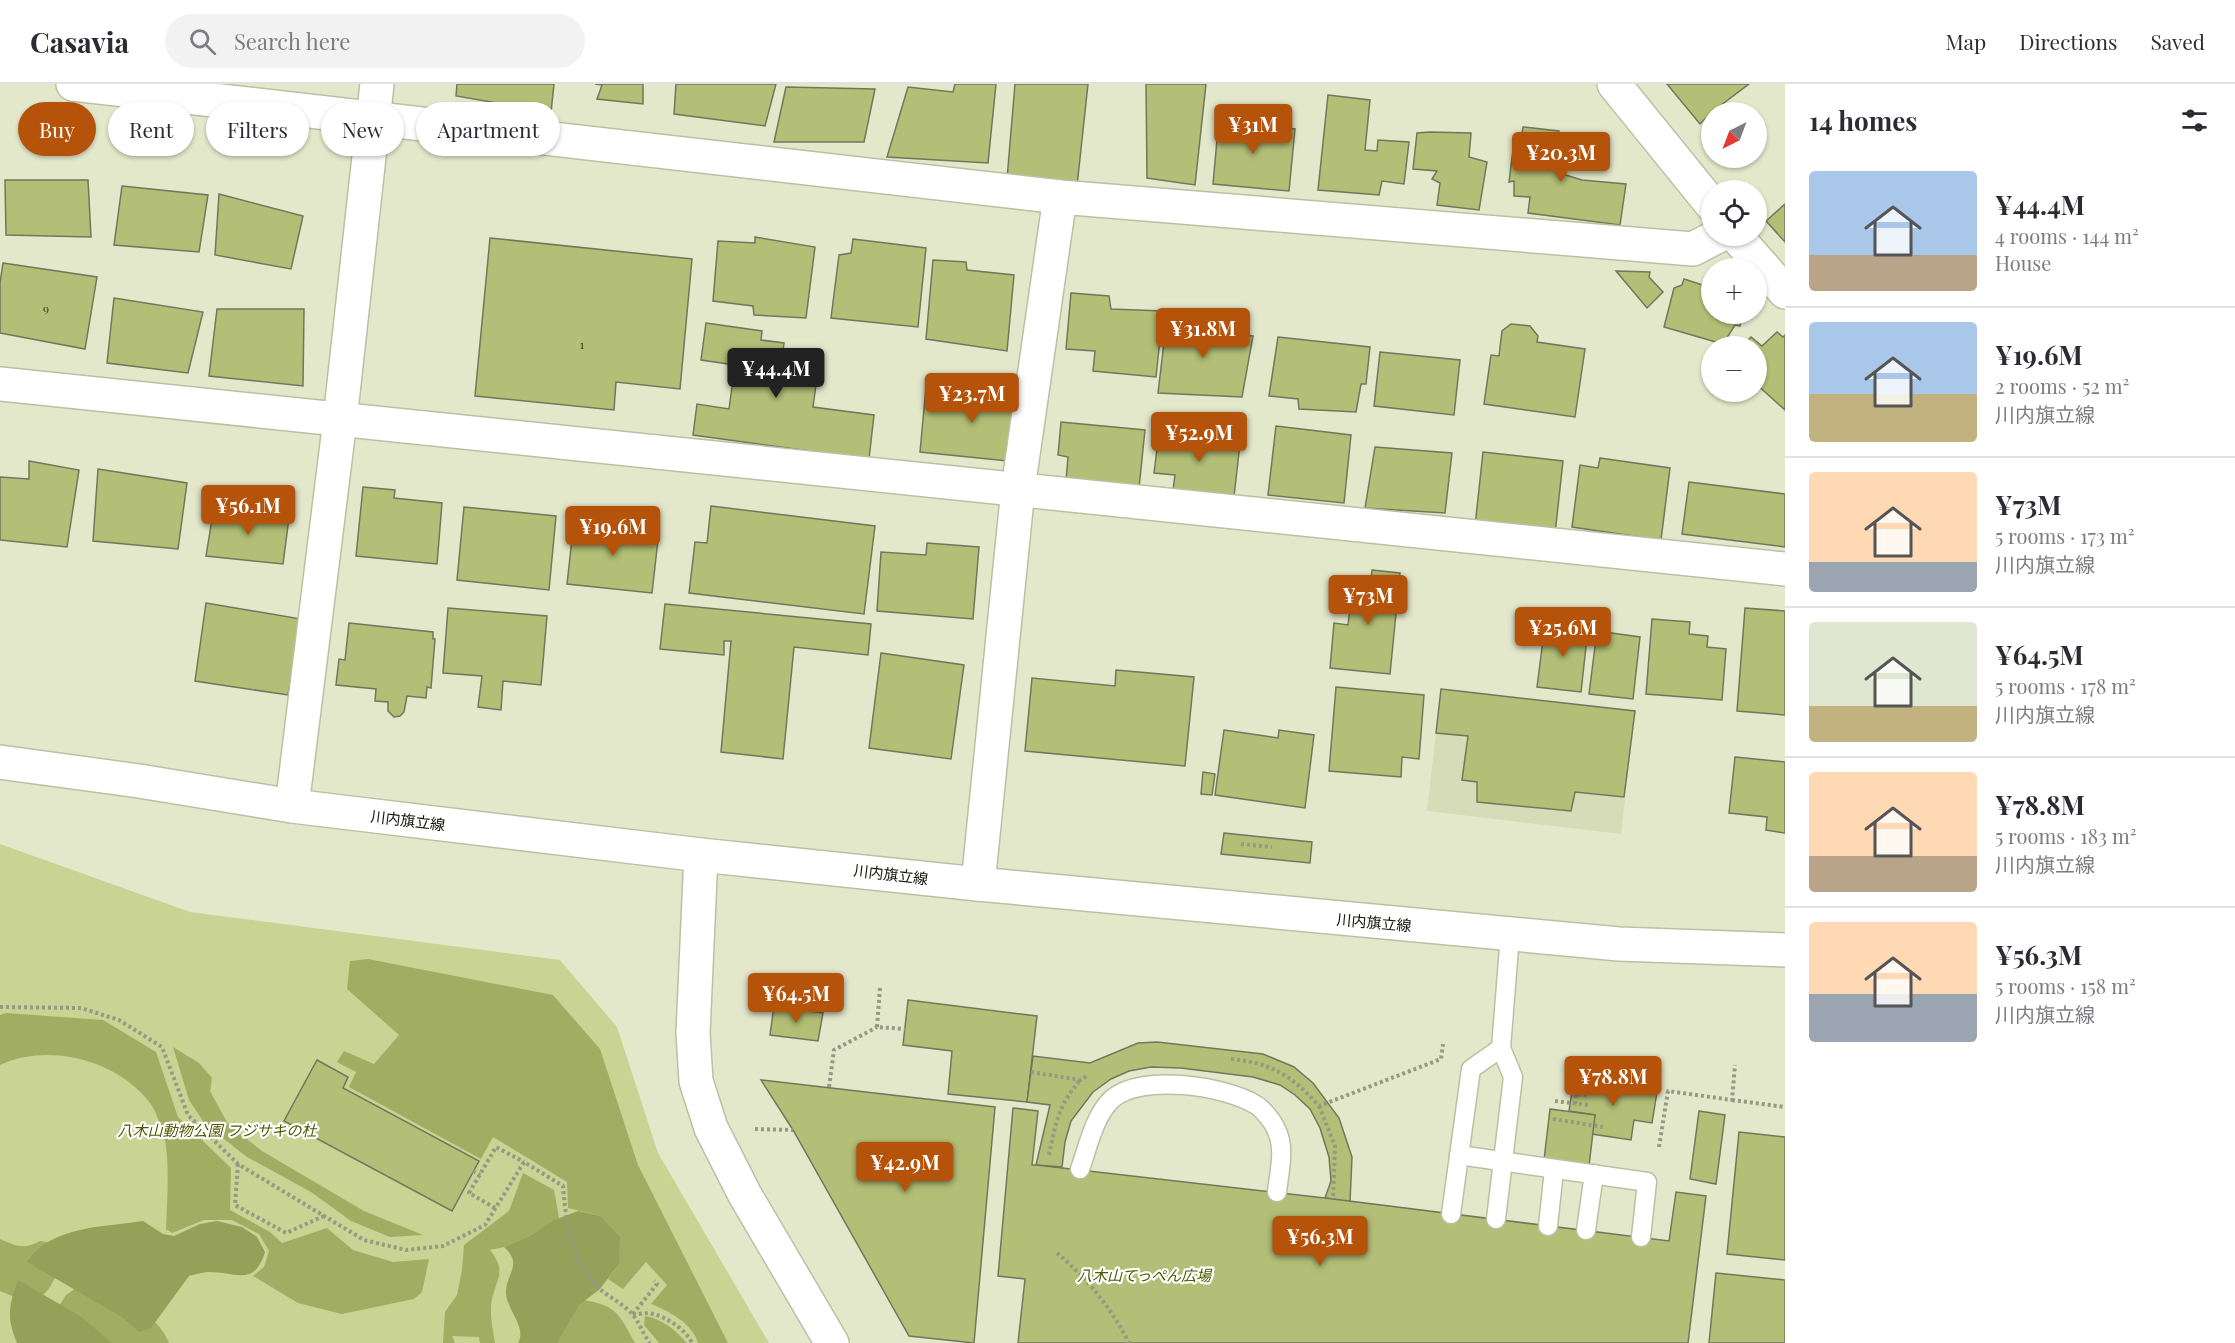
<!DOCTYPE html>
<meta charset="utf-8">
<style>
:root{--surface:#fff;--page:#f2f2f3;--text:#2b2b33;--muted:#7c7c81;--line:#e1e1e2;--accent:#b45309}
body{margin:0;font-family:"Playfair Display","Noto Sans JP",serif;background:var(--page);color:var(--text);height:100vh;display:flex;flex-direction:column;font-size:22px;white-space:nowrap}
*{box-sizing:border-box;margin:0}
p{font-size:20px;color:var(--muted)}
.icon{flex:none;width:33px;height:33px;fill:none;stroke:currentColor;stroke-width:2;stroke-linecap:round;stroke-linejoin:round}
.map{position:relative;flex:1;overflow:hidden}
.details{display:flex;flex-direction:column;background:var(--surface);width:450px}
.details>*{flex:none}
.guide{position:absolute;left:18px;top:18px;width:570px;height:54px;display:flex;gap:12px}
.needle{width:39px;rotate:222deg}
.tools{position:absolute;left:1701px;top:18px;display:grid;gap:12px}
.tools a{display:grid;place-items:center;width:66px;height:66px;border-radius:50%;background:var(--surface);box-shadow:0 2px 4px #0004;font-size:30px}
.price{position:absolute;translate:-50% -51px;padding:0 14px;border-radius:6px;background:var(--accent);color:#fff;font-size:20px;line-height:39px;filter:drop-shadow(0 2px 3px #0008)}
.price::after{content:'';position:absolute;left:50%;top:36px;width:18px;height:14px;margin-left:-9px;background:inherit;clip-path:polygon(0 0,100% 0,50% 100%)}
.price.on{background:#222;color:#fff}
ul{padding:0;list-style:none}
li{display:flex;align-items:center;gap:18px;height:150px;padding:0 24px}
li+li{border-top:2px solid var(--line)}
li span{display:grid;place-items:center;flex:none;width:168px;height:120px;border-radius:6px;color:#555}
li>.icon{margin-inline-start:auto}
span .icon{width:72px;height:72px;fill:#fffc;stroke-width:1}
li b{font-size:26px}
h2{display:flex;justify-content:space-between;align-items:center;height:72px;padding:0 24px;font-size:26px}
.pill{padding:0 21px;border-radius:27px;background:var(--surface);box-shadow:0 2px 4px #0004;font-size:21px;line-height:54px}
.pill.on{background:var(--accent);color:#fff}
header{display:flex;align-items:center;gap:36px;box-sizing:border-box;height:84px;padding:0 30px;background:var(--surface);border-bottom:2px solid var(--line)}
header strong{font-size:28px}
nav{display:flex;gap:33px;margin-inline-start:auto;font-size:21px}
.search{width:420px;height:54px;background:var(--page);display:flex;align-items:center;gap:15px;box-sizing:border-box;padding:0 21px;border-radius:33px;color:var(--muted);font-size:22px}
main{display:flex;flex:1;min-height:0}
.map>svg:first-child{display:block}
.built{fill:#d5dcb7}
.green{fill:#c8d394}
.forest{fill:#a2ad64}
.water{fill:#95a058}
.building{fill:#b3bf76;stroke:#72775c;stroke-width:1.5}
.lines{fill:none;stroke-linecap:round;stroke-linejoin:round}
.service-casing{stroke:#bbc0a4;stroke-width:21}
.minor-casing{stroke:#bbc0a4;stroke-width:36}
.tertiary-casing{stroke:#bbc0a4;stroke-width:36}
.path{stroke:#969983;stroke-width:4;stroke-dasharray:3 3;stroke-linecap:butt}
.service{stroke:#fff;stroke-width:18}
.minor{stroke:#fff;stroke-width:33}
.tertiary{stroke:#fff;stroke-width:33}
.path-bridge{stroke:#969983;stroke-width:4;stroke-dasharray:3 3;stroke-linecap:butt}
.labels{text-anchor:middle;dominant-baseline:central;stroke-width:4.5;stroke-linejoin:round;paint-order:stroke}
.number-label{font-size:12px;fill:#3a3e24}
.street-label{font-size:15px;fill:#121309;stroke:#fff}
.park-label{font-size:15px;font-style:italic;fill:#505800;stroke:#fff}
</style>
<header>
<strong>Casavia</strong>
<div class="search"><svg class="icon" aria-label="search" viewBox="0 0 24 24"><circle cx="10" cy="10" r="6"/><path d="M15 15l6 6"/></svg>Search here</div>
<nav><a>Map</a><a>Directions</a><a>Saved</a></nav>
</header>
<main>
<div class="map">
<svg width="1785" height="1259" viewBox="0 0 1785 1259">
<rect width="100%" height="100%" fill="#e3e8cb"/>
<!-- built -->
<polygon class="built" points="1441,605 1635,627 1621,750 1427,727"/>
<!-- green -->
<polygon class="green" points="0,760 190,828 560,876 617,943 658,1069 769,1259 0,1259"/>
<!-- forest -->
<g class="forest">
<path d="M 368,875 L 553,911 L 600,965 L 638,1081 L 728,1259 L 698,1259 C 692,1239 669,1227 651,1220 L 667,1201 L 646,1178 L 623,1205 L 608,1195 L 619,1180 L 600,1132 L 568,1124 L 567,1098 L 493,1053 L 481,1075 L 349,1003 L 356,988 L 337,978 L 344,967 L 374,980 L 399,951 L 347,905 L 350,877 Z"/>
<path d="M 6,929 L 103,936 L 156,968 L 178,1033 L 231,1084 L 230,1126 L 270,1148 L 282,1159 L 327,1144 L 353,1166 L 393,1178 L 429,1175 L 422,1208 L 414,1215 L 342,1230 L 298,1219 L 253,1192 L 264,1183 L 269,1167 L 259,1150 L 232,1136 L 204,1136 L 172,1149 L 166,1145 C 167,1123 170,1071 164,1053 C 161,1042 156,1027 150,1019 C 118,976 48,958 0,981 L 0,931 Z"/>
<polygon points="173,963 199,979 212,994 210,1007 228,1040 262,1067 364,1127 423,1151 390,1153 351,1137 311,1108 247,1073 205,1040 189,1016"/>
<path d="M 523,1089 L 554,1106 L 559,1134 L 530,1152 L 504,1163 L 490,1166 C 507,1188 497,1192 492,1215 C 489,1228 493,1247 495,1259 L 480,1259 L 479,1253 L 452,1252 L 455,1259 L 443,1259 L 445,1228 L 457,1211 L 462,1186 L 464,1161 L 509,1127 Z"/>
<path d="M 0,1155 C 16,1162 24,1166 40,1157 L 57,1160 L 63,1176 C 54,1195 50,1212 29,1219 L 0,1207 Z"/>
<path d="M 89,1195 C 114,1209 159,1230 169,1259 L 73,1259 L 56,1227 L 66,1211 Z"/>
<path d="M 577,1215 C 616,1221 617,1226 635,1259 L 528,1259 Z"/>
<path d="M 645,1232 C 663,1235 675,1246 687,1259 L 659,1259 L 644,1241 Z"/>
</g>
<!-- water -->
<g class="water">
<path d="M 578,1127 L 600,1132 L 620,1153 L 619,1180 L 600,1205 L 579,1221 L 557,1259 L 518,1259 C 527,1244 508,1227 506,1210 C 505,1190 524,1181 504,1163 L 530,1152 L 554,1136 Z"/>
<path d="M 143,1137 L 163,1150 L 174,1152 L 200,1140 L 217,1137 L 242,1143 L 257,1153 L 265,1168 C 254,1204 235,1187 207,1188 C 201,1189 195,1190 189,1192 L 151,1244 L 139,1248 L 122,1233 L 27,1178 C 50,1142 104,1143 143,1137 Z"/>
<path d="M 18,1196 L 80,1232 L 112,1259 L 17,1259 C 6,1233 9,1221 18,1196 Z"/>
</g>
<!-- building -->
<g class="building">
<polygon points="457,0 554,0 550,38 528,33 532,25 456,12"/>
<polygon points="595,0 643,0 643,20 597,15 602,1"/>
<polygon points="676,0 776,0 765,42 674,30"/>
<polygon points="955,0 996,0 988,79 887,73 908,3 953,8"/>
<polygon points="1015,0 1088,0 1077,102 1007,95"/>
<polygon points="1146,0 1206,0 1195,101 1147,94"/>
<polygon points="1667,0 1749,0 1712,28 1700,40"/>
<polygon points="786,3 875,5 864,58 774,58"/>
<polygon points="1328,11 1370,16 1365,66 1377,67 1378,56 1409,58 1404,100 1382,97 1379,111 1318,106"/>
<polygon points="1219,33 1272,38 1272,42 1295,45 1289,107 1213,100"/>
<polygon points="1523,43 1559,47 1558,55 1566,57 1559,89 1582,96 1626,100 1620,141 1528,129 1530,113 1514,112 1514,97 1509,98 1513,66 1519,69"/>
<polygon points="1430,48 1471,49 1469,73 1487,78 1479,126 1437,121 1440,99 1432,95 1437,87 1413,85 1417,49"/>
<polygon points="5,96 88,96 91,153 6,151"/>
<polygon points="122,102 208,111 199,168 114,161"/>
<polygon points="219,110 303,132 291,185 215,171"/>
<polygon points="1785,120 1785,158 1766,137"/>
<polygon points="755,153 815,163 806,234 754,231 753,222 713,217 718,157 755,159"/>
<polygon points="490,154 692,175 680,305 616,298 614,326 475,312"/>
<polygon points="853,155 926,164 918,243 831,234 839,171 851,169"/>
<polygon points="933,176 966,178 967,186 1014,191 1007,267 926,255"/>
<polygon points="3,179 97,193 85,265 0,249 0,199"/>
<polygon points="1616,187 1650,188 1649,193 1663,208 1647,224"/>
<polygon points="1684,195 1712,204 1712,230 1743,230 1740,242 1735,241 1723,260 1664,243 1674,204 1682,201"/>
<polygon points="1071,209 1109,212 1111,225 1163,227 1156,293 1093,287 1095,267 1066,265"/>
<polygon points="114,214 203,228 188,289 107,279"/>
<polygon points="217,225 304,225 303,302 209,292"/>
<polygon points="1167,233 1222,234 1221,249 1253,252 1242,313 1158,309"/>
<polygon points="706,239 762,247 761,256 784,259 783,267 820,272 813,323 874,331 869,375 693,351 697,320 729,325 735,281 701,276"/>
<polygon points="1511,240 1530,242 1538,252 1537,258 1585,265 1575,333 1484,320 1491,271 1499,272 1502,247"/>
<polygon points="1777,248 1783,253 1785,251 1785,326 1756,300 1756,262 1742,262 1751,253 1762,262"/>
<polygon points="1278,253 1370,263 1366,300 1361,300 1356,328 1299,325 1298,315 1269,312"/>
<polygon points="1380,268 1460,276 1454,331 1374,322"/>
<polygon points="926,303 1025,313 1018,378 920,368"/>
<polygon points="1061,338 1145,346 1139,404 1066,397 1068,373 1058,371"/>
<polygon points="1160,341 1241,351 1233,421 1172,414 1175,391 1154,389"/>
<polygon points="1276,342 1351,351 1344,419 1268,411"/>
<polygon points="1375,363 1452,369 1445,429 1365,424"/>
<polygon points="1483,368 1563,377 1555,450 1475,442"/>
<polygon points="1600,374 1670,384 1661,456 1572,443 1580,381 1598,384"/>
<polygon points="29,377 79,386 67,463 0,456 0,393 29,395"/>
<polygon points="98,385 187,399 178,465 93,457"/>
<polygon points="1689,398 1785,410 1785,463 1682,450"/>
<polygon points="363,403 395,406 394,414 442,419 437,480 356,472"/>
<polygon points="711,422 875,442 864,530 689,509 695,458 707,459"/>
<polygon points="214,423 289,434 283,480 206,472"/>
<polygon points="464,423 556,432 549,506 457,496"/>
<polygon points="574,437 659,447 652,509 567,500"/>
<polygon points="927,459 979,463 973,535 877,527 881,468 926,471"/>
<polygon points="1372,486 1400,489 1390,590 1330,584 1334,539 1348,541 1353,497 1371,498"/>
<polygon points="206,519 301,535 288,611 195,597"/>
<polygon points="665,520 871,540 868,571 794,563 783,675 721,668 731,557 724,557 724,571 660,565"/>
<polygon points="448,524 547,532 541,601 503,597 501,626 478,623 482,592 443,589"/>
<polygon points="1745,524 1785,527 1785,631 1737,627"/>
<polygon points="1652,535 1690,538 1689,550 1708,552 1707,563 1726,565 1722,616 1646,610"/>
<polygon points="349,539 433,548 433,555 435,555 431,604 427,603 426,614 407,612 404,628 400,632 394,633 388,627 388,618 375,617 376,605 336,601 339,575 345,576"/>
<polygon points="1545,540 1588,545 1581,608 1537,603"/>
<polygon points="1597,547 1640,553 1633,615 1589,610"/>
<polygon points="881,569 964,581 951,675 869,664"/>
<polygon points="1116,586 1194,593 1185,682 1025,667 1032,594 1115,602"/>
<polygon points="1336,603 1424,611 1419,675 1402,673 1401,693 1329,687"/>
<polygon points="1441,605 1635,627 1624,713 1575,708 1571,727 1477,718 1477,698 1462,696 1468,652 1436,649"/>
<polygon points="1224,646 1278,654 1279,646 1314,651 1305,724 1215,711"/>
<polygon points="1735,673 1785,678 1785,749 1766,746 1767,733 1729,729"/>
<polygon points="1203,688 1215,690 1212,711 1201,710"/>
<polygon points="1224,749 1312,758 1310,779 1221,770"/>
<polygon points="908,916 1037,932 1027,1018 948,1010 952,967 903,961"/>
<polygon points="774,922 823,929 818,957 770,951"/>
<polygon points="1157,958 1263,970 1294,983 1313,999 1339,1034 1352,1073 1350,1118 1325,1114 1331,1097 1329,1073 1320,1044 1310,1025 1295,1011 1280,1001 1253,993 1181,984 1151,983 1129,987 1111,995 1093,1008 1071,1037 1065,1058 1062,1083 1036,1081 1050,1021 1027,1018 1033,972 1090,979 1138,959"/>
<polygon points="317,976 348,993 343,1004 479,1077 452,1127 284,1037"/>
<polygon points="1574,995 1657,1008 1652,1039 1634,1036 1631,1056 1592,1050 1595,1031 1569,1027"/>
<polygon points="761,996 995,1023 974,1259 909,1252 793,1046"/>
<polygon points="1013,1024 1038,1027 1032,1081 1036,1081 1325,1114 1669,1157 1676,1108 1706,1112 1688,1259 1018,1259 1025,1195 998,1192"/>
<polygon points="1550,1025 1595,1031 1589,1082 1544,1076"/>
<polygon points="1699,1027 1725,1031 1716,1100 1690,1095"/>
<polygon points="1739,1048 1785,1053 1785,1176 1727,1170"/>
<polygon points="1716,1189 1785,1196 1785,1259 1709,1259"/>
</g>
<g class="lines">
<defs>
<g id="service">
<polyline points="1459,1071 1647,1098 1641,1153"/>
<path d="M 1080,1085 C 1088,1063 1094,1032 1112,1015 C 1141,989 1226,1002 1256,1021 C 1263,1025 1273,1038 1276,1045 C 1286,1064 1279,1088 1277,1108"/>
<polyline points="1451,1130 1471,985 1501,964"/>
<polyline points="1496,1135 1513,993 1501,964 1510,851"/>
<polyline points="1548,1142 1554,1086"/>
<polyline points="1586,1146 1594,1090"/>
</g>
<g id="minor">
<polyline points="73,0 1060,113 1693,165 1718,152"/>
<polyline points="1614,0 1712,121"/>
<polyline points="1736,152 1785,208"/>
<polyline points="0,300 1785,485"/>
<polyline points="292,722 340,336 377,0"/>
<polyline points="978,800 1018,405 1060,113"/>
</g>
<g id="tertiary">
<polyline points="0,678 139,697 292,722 701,771 978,800 1619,860 1785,866"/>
<polyline points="701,771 693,949 696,997 711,1044 745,1111 832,1259"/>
</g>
</defs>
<!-- service casing -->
<use href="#service" class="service-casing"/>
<!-- minor casing -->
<use href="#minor" class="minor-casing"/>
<!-- tertiary casing -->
<use href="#tertiary" class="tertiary-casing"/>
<!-- path -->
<g class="path">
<polyline points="1241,760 1272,763"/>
<polyline points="880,904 877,943 905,945"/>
<path d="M 0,923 L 81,924 L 119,936 L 162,963 L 188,1031 L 238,1080 L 364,1156 L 406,1166 L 443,1162 L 485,1141 L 524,1078 L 563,1102 C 566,1139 571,1178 600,1205 C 610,1214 625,1221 633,1231 C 640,1240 643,1250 650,1259"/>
<path d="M 1231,975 C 1272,979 1292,992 1319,1022 L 1441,975 L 1443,960"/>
<polyline points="1031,988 1081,996 1088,991"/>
<polyline points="829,1003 834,966 877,943"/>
<polyline points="1732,1016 1785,1023"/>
<polyline points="1555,1017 1588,1021"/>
<polyline points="1575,1020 1576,1010 1589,1012"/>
<polyline points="1319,1022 1335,1062 1333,1115"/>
<polyline points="1553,1035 1603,1043"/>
<polyline points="755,1045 793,1046"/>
<polyline points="1659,1063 1668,1007 1732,1016 1735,981"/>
<path d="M 1049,1071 C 1056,1037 1058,1023 1080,996"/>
<polyline points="238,1080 235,1121 286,1149 324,1132"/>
<polyline points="473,1087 480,1091"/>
<polyline points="495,1124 469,1109 496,1063 524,1078"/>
<polyline points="633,1230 657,1200 654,1197"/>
<path d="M 633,1231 C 639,1230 646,1228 653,1230 C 667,1233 686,1246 692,1259"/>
</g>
<!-- service -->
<use href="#service" class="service"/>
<!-- minor -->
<use href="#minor" class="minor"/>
<!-- tertiary -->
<use href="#tertiary" class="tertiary"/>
<!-- path-bridge -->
<path class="path-bridge" d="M 1057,1169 C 1087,1194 1111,1224 1129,1259"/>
</g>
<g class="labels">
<!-- number labels -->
<g class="number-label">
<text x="46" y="224">9</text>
<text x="582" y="260">1</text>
</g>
<!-- street labels -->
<g class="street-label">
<text transform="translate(408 736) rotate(7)">川内旗立線</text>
<text transform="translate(891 790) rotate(7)">川内旗立線</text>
<text transform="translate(1374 838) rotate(5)">川内旗立線</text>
</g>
<!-- park labels -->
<g class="park-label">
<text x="217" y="1046">八木山動物公園 フジサキの杜</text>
<text x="1144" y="1191">八木山てっぺん広場</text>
</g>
</g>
</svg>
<div class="tools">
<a><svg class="needle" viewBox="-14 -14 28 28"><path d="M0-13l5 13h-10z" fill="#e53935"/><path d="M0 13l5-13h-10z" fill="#7c7c81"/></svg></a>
<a><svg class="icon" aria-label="locate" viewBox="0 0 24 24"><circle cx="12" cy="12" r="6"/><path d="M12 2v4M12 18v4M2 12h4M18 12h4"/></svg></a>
<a>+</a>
<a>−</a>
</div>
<b class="price" style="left:1253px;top:71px">¥31M</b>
<b class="price" style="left:1561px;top:99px">¥20.3M</b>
<b class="price" style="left:1203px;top:275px">¥31.8M</b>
<b class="price on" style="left:776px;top:315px">¥44.4M</b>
<b class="price" style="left:972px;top:340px">¥23.7M</b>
<b class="price" style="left:1199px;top:379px">¥52.9M</b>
<b class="price" style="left:248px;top:452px">¥56.1M</b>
<b class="price" style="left:613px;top:473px">¥19.6M</b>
<b class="price" style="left:1368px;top:542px">¥73M</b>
<b class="price" style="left:1563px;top:574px">¥25.6M</b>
<b class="price" style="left:796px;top:940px">¥64.5M</b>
<b class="price" style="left:1613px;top:1023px">¥78.8M</b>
<b class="price" style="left:905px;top:1109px">¥42.9M</b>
<b class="price" style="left:1320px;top:1183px">¥56.3M</b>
<div class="guide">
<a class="pill on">Buy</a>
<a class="pill">Rent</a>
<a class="pill">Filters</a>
<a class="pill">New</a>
<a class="pill">Apartment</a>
</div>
</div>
<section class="details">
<h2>14 homes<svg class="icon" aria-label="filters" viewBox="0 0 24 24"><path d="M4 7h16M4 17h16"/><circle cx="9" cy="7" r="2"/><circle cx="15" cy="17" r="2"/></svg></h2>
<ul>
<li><span style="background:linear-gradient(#a9c7e8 70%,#b9a48a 0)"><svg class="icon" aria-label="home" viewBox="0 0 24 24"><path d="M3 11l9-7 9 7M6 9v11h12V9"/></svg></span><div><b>¥44.4M</b><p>4 rooms · 144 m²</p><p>House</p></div></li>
<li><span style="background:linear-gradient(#a9c7e8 60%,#c2b280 0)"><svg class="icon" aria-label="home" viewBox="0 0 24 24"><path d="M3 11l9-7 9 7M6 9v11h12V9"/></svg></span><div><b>¥19.6M</b><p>2 rooms · 52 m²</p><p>川内旗立線</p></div></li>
<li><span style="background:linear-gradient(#ffd9b3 75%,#9aa5b1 0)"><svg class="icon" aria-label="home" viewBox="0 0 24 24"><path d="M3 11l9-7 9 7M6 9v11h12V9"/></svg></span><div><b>¥73M</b><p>5 rooms · 173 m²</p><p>川内旗立線</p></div></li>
<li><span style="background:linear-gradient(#dfe7d0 70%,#c2b280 0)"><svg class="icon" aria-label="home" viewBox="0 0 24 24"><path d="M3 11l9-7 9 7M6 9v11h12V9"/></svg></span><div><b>¥64.5M</b><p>5 rooms · 178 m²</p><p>川内旗立線</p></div></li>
<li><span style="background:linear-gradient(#ffd9b3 70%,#b9a48a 0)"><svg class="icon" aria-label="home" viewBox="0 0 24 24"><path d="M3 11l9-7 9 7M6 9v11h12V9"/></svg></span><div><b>¥78.8M</b><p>5 rooms · 183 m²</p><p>川内旗立線</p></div></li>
<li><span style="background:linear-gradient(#ffd9b3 60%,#9aa5b1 0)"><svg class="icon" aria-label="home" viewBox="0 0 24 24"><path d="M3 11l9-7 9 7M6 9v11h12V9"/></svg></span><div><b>¥56.3M</b><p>5 rooms · 158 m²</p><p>川内旗立線</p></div></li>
</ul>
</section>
</main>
